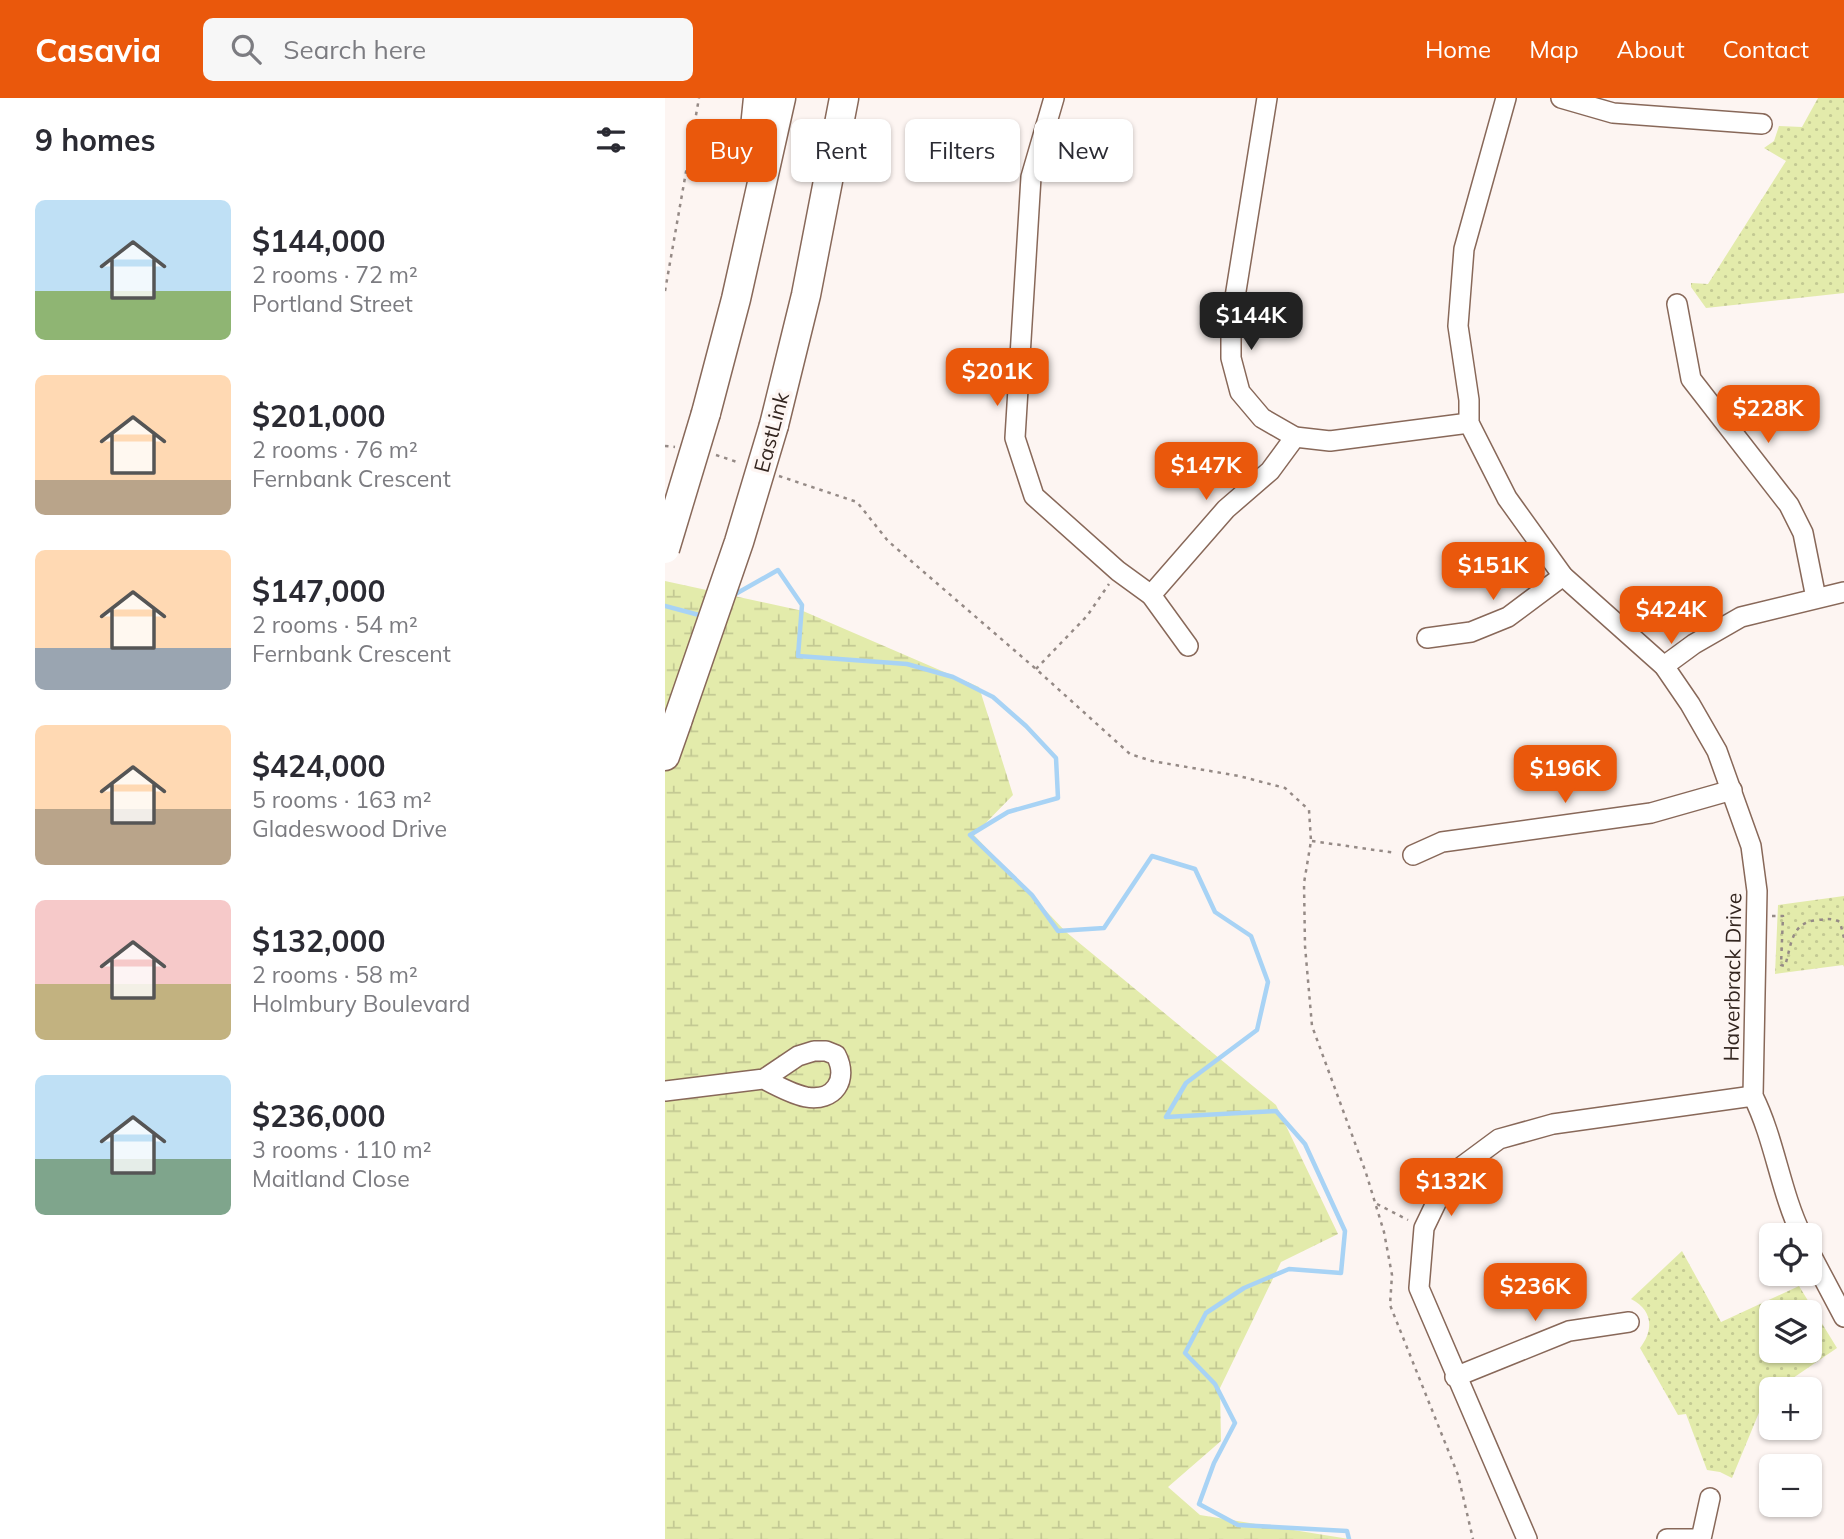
<!DOCTYPE html>
<meta charset="utf-8">
<style>
:root{--surface:#fff;--page:#f7f7f7;--text:#2b2b33;--muted:#7c7c81;--accent:#ea580c}
body{margin:0;font-family:Mulish,sans-serif;background:var(--page);color:var(--text);height:100vh;display:flex;flex-direction:column;font-size:26px;white-space:nowrap}
*{box-sizing:border-box;margin:0}
p{font-size:23px;color:var(--muted)}
.icon{flex:none;width:38px;height:38px;fill:none;stroke:currentColor;stroke-width:2;stroke-linecap:round;stroke-linejoin:round}
.map{position:relative;flex:1;overflow:hidden}
.side{display:flex;flex-direction:column;background:var(--surface);width:665px}
.side>*{flex:none}
.banner{position:absolute;left:21px;top:21px;width:665px;height:63px;display:flex;gap:14px}
.fabs{position:absolute;left:1094px;top:1125px;display:grid;gap:14px}
.fabs a{display:grid;place-items:center;width:63px;height:63px;border-radius:10px;background:var(--surface);box-shadow:0 2px 5px #0004;font-size:35px}
.price{position:absolute;translate:-50% -60px;padding:0 16px;border-radius:14px;background:var(--accent);color:#fff;font-size:23px;line-height:46px;filter:drop-shadow(0 2px 4px #0008)}
.price::after{content:'';position:absolute;left:50%;top:42px;width:21px;height:16px;margin-left:-10px;background:inherit;clip-path:polygon(0 0,100% 0,50% 100%)}
.price.on{background:#222;color:#fff}
ul{padding:0;list-style:none}
li{display:flex;align-items:center;gap:21px;height:175px;padding:0 35px}
li span{display:grid;place-items:center;flex:none;width:196px;height:140px;border-radius:10px;color:#555}
li>.icon{margin-inline-start:auto}
span .icon{width:84px;height:84px;fill:#fffc;stroke-width:1}
li b{font-size:30px}
h2{display:flex;justify-content:space-between;align-items:center;height:84px;padding:0 35px;font-size:30px}
.tag{padding:0 24px;border-radius:10px;background:var(--surface);box-shadow:0 2px 5px #0004;font-size:24px;line-height:63px}
.tag.on{background:var(--accent);color:#fff}
header{display:flex;align-items:center;gap:42px;box-sizing:border-box;height:98px;padding:0 35px;background:var(--accent);color:#fff}
header strong{font-size:33px}
nav{display:flex;gap:38px;margin-inline-start:auto;font-size:24px}
.search{width:490px;height:63px;background:var(--page);display:flex;align-items:center;gap:18px;box-sizing:border-box;padding:0 24px;border-radius:10px;color:var(--muted);font-size:26px}
main{display:flex;flex:1;min-height:0}
.map>svg:first-child{display:block}
.wetland{fill:url(#wetland-marsh)}
.park{fill:url(#park-dots);fill-rule:evenodd}
.lines{fill:none;stroke-linecap:round;stroke-linejoin:round}
.stream{stroke:#a8d3f5;stroke-width:4.5}
.minor-casing{stroke:#886859;stroke-width:22}
.highway-casing{stroke:#886859;stroke-width:31}
.path{stroke:#958a86;stroke-width:2.5;stroke-dasharray:3.5 5;stroke-linecap:butt}
.minor{stroke:#fff;stroke-width:19}
.highway{stroke:#fff;stroke-width:28}
.highway-bridge-casing{stroke:#886859;stroke-width:31;stroke-linecap:butt}
.highway-bridge{stroke:#fff;stroke-width:28}
.labels{text-anchor:middle;dominant-baseline:central;stroke-width:7;stroke-linejoin:round;paint-order:stroke}
.street-label{font-size:21px;fill:#33251f;stroke:#fdf5f2}
</style>
<header>
<strong>Casavia</strong>
<div class="search"><svg class="icon" aria-label="search" viewBox="0 0 24 24"><circle cx="10" cy="10" r="6"/><path d="M15 15l6 6"/></svg>Search here</div>
<nav><a>Home</a><a>Map</a><a>About</a><a>Contact</a></nav>
</header>
<main>
<section class="side">
<h2>9 homes<svg class="icon" aria-label="filters" viewBox="0 0 24 24"><path d="M4 7h16M4 17h16"/><circle cx="9" cy="7" r="2"/><circle cx="15" cy="17" r="2"/></svg></h2>
<ul>
<li><span style="background:linear-gradient(#bfe0f5 65%,#8fb573 0)"><svg class="icon" aria-label="home" viewBox="0 0 24 24"><path d="M3 11l9-7 9 7M6 9v11h12V9"/></svg></span><div><b>$144,000</b><p>2 rooms · 72 m²</p><p>Portland Street</p></div></li>
<li><span style="background:linear-gradient(#ffd9b3 75%,#b9a48a 0)"><svg class="icon" aria-label="home" viewBox="0 0 24 24"><path d="M3 11l9-7 9 7M6 9v11h12V9"/></svg></span><div><b>$201,000</b><p>2 rooms · 76 m²</p><p>Fernbank Crescent</p></div></li>
<li><span style="background:linear-gradient(#ffd9b3 70%,#9aa5b1 0)"><svg class="icon" aria-label="home" viewBox="0 0 24 24"><path d="M3 11l9-7 9 7M6 9v11h12V9"/></svg></span><div><b>$147,000</b><p>2 rooms · 54 m²</p><p>Fernbank Crescent</p></div></li>
<li><span style="background:linear-gradient(#ffd9b3 60%,#b9a48a 0)"><svg class="icon" aria-label="home" viewBox="0 0 24 24"><path d="M3 11l9-7 9 7M6 9v11h12V9"/></svg></span><div><b>$424,000</b><p>5 rooms · 163 m²</p><p>Gladeswood Drive</p></div></li>
<li><span style="background:linear-gradient(#f6c9c9 60%,#c2b280 0)"><svg class="icon" aria-label="home" viewBox="0 0 24 24"><path d="M3 11l9-7 9 7M6 9v11h12V9"/></svg></span><div><b>$132,000</b><p>2 rooms · 58 m²</p><p>Holmbury Boulevard</p></div></li>
<li><span style="background:linear-gradient(#bfe0f5 60%,#7fa58c 0)"><svg class="icon" aria-label="home" viewBox="0 0 24 24"><path d="M3 11l9-7 9 7M6 9v11h12V9"/></svg></span><div><b>$236,000</b><p>3 rooms · 110 m²</p><p>Maitland Close</p></div></li>
</ul>
</section>
<div class="map">
<svg width="1179" height="1441" viewBox="0 0 1179 1441">
<defs>
<pattern id="wetland-marsh" width="20" height="14" patternUnits="userSpaceOnUse" patternTransform="scale(1.75)"><rect width="20" height="14" fill="#e3ebab"/><path d="M1 5h8M5 5V1M11 12h8M15 12V8" fill="none" stroke="#c3c993"/></pattern>
<pattern id="park-dots" width="8" height="8" patternUnits="userSpaceOnUse" patternTransform="scale(1.75)"><rect width="8" height="8" fill="#e3ebab"/><path d="M2 2h.1M6 6h.1" fill="none" stroke="#c3c993" stroke-width="1.8" stroke-linecap="round"/></pattern>
</defs>
<rect width="100%" height="100%" fill="#fdf5f2"/>
<!-- wetland -->
<polygon class="wetland" points="0,483 138,513 314,589 348,697 309,737 401,834 611,1007 673,1136 616,1164 555,1290 556,1343 503,1389 535,1417 684,1441 0,1441"/>
<!-- park -->
<g class="park">
<polygon points="1153,0 1179,0 1179,195 1041,210 1026,189 1026,185 1043,186 1121,63 1099,50 1109,43 1114,28 1137,29"/>
<polygon points="1179,798 1179,869 1178,867 1110,876 1113,807"/>
<path d="M 1017,1153 L 1056,1224 L 1134,1188 L 1172,1250 L 1112,1291 L 1106,1292 L 1106,1295 L 1100,1300 L 1067,1380 L 1055,1374 L 1042,1372 L 1021,1316 L 1013,1317 L 975,1250 C 989,1232 988,1212 966,1201 ZM 1144,1214 L 1144,1253 L 1106,1253 L 1106,1214 Z"/>
</g>
<g class="lines">
<!-- stream -->
<g class="stream">
<polyline points="67,498 113,472 137,507 133,558 242,566 288,579 328,599 361,628 391,660 393,700 343,714 305,737 367,797 393,833 439,830 487,758 530,771 550,814 586,838 603,884 592,932 521,985 501,1019 611,1013 640,1046 680,1133 676,1175 624,1171 579,1190 541,1215 520,1255 550,1286 570,1325 549,1365 534,1406 573,1427 682,1433 684,1441"/>
<polyline points="0,508 34,517 39,515"/>
</g>
<defs>
<g id="minor">
<polyline points="389,0 366,79 350,340 369,398 453,473 486,497 523,548"/>
<polyline points="602,0 566,224 566,260 575,294 597,320 630,339 665,343 804,325"/>
<path d="M 841,0 L 799,151 L 793,228 L 804,302 L 804,325 L 842,400 L 898,478 L 999,568 L 1025,606 L 1052,653 L 1086,748 L 1092,793 L 1088,998 C 1110,1042 1115,1093 1137,1138"/>
<polyline points="896,0 948,15 1097,26"/>
<polyline points="1012,206 1026,281 1124,407 1138,435 1151,500"/>
<polyline points="486,497 561,411 605,373 630,339"/>
<polyline points="762,540 806,534 843,519 898,478"/>
<polyline points="999,568 1029,546 1076,519 1179,494"/>
<polyline points="748,757 777,744 986,715 1067,692"/>
<path d="M 0,993 L 99,981 L 133,958 L 149,953 L 161,953 L 171,957 C 184,982 169,1004 141,999 C 127,996 112,988 99,981"/>
<polyline points="1144,1153 1179,1219"/>
<polyline points="790,1279 904,1233 964,1224"/>
<polyline points="862,1441 754,1190 759,1130 784,1078 834,1041 888,1026 1088,998"/>
<polyline points="1002,1441 1031,1441"/>
<polyline points="1036,1441 1045,1400"/>
</g>
<g id="highway">
<polyline points="86,69 93,0"/>
<polyline points="41,315 71,201 116,0"/>
<polyline points="109,327 141,197 179,0"/>
<polyline points="0,658 13,621"/>
</g>
</defs>
<!-- minor casing -->
<use href="#minor" class="minor-casing"/>
<!-- highway casing -->
<use href="#highway" class="highway-casing"/>
<!-- path -->
<g class="path">
<polyline points="0,193 34,0"/>
<polyline points="0,348 10,349"/>
<polyline points="51,357 75,365"/>
<polyline points="114,378 192,404 223,443 371,571 465,656 487,663 574,678 620,690 644,712 646,743 639,785 640,848 647,928 701,1075 719,1134 727,1177 725,1207 793,1377 808,1441"/>
<polyline points="371,571 422,518 444,486"/>
<polyline points="647,743 731,755"/>
<path d="M 1107,818 L 1118,818 L 1116,867 L 1120,868 C 1127,845 1126,824 1153,822 C 1161,821 1167,820 1175,824 L 1179,840"/>
<polyline points="712,1106 743,1122"/>
</g>
<!-- minor -->
<use href="#minor" class="minor"/>
<!-- highway -->
<use href="#highway" class="highway"/>
<defs>
<g id="highway-bridge">
<polyline points="0,451 41,315"/>
<polyline points="13,621 74,444 109,327"/>
</g>
</defs>
<!-- highway-bridge casing -->
<use href="#highway-bridge" class="highway-bridge-casing"/>
<!-- highway-bridge -->
<use href="#highway-bridge" class="highway-bridge"/>
</g>
<g class="labels">
<!-- street labels -->
<g class="street-label">
<text transform="translate(106 334) rotate(-75)">EastLink</text>
<text transform="translate(1067 879) rotate(-89)">Haverbrack Drive</text>
</g>
</g>
</svg>
<div class="fabs">
<a><svg class="icon" aria-label="locate" viewBox="0 0 24 24"><circle cx="12" cy="12" r="6"/><path d="M12 2v4M12 18v4M2 12h4M18 12h4"/></svg></a>
<a><svg class="icon" aria-label="layers" viewBox="0 0 24 24"><path d="M12 4l9 5-9 5-9-5zM3 14l9 5 9-5"/></svg></a>
<a>+</a>
<a>−</a>
</div>
<b class="price on" style="left:586px;top:254px">$144K</b>
<b class="price" style="left:332px;top:310px">$201K</b>
<b class="price" style="left:1103px;top:347px">$228K</b>
<b class="price" style="left:541px;top:404px">$147K</b>
<b class="price" style="left:828px;top:504px">$151K</b>
<b class="price" style="left:1006px;top:548px">$424K</b>
<b class="price" style="left:900px;top:707px">$196K</b>
<b class="price" style="left:786px;top:1120px">$132K</b>
<b class="price" style="left:870px;top:1225px">$236K</b>
<div class="banner">
<a class="tag on">Buy</a>
<a class="tag">Rent</a>
<a class="tag">Filters</a>
<a class="tag">New</a>
</div>
</div>
</main>
